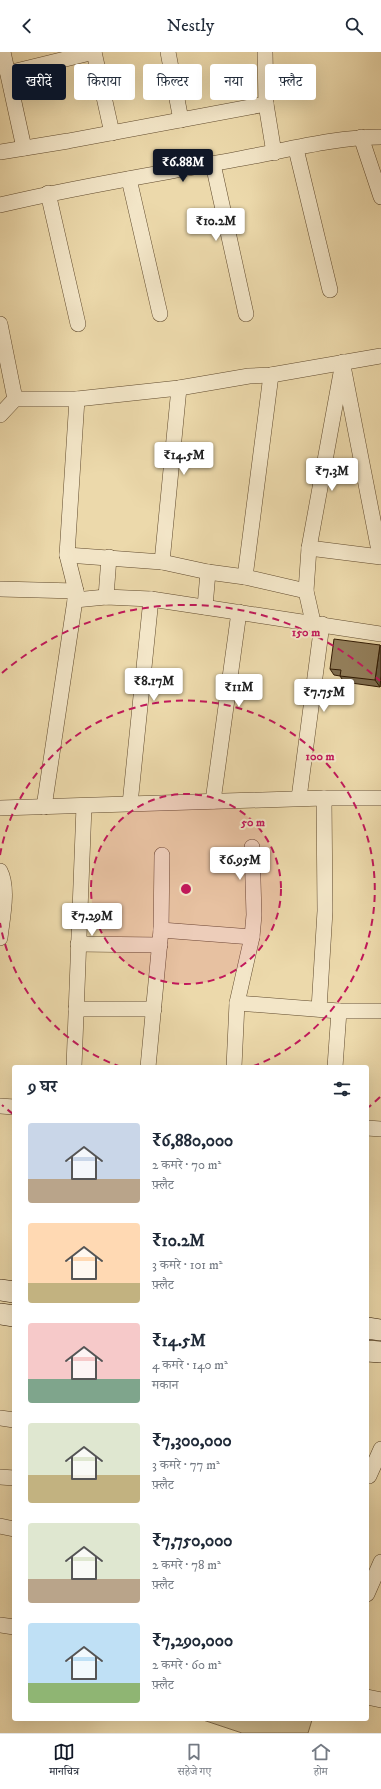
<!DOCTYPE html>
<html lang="hi">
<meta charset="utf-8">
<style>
:root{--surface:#fff;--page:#f6f6f7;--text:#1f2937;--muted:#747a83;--line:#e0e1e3;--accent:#111827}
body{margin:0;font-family:"IM FELL DW Pica","Noto Serif Devanagari",serif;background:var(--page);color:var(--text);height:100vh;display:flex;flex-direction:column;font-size:15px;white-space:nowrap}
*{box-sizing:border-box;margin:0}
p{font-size:13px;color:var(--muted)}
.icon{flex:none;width:22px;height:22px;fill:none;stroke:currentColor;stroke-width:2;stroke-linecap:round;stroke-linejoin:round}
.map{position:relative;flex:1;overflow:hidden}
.sheet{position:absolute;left:12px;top:1013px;width:357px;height:656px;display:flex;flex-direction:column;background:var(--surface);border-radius:4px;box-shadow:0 4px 16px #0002}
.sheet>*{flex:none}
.guide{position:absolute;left:12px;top:12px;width:357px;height:36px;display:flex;gap:8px}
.price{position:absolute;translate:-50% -34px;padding:0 9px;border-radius:4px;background:#fff;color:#222;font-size:13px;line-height:26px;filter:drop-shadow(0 1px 2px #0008)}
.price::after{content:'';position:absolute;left:50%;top:24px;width:12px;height:9px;margin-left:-6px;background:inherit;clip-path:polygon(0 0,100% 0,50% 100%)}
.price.current{background:var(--accent);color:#fff}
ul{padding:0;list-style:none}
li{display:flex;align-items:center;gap:12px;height:100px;padding:0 16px}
li span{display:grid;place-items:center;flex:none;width:112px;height:80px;border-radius:4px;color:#555}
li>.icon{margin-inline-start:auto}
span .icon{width:48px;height:48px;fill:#fffc;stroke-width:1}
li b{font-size:17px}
h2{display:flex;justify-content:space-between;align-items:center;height:48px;padding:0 16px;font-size:17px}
.pill{padding:0 14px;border-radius:4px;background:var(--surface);box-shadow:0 4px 16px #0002;font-size:14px;line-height:36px}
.pill.current{background:var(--accent);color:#fff}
header{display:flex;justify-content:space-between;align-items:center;height:52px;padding:0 16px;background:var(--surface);font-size:18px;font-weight:600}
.tab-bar{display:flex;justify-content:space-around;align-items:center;height:56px;border-top:1px solid var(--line);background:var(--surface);font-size:11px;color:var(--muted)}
.tab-bar a{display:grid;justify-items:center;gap:2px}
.tab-bar .current{color:var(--accent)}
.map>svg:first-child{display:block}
.green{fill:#ccb98e;stroke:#7f6a48}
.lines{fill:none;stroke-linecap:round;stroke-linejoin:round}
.street-casing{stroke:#604a2d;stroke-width:16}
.secondary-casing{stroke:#321b03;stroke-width:22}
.street{stroke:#f3e6c8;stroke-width:15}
.secondary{stroke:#f3e6c8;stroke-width:21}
.wall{fill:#7e6c4d;stroke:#321b03}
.shaded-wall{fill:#67583f;stroke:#321b03}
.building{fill:#937e5a;stroke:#321b03}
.ring{fill:none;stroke:#c2185b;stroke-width:2;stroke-dasharray:7 5}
.centre{fill:#c2185b;stroke:#f3e6c8;stroke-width:2}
.ring-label{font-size:12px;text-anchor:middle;font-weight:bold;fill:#c2185b;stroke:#f3e6c8;stroke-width:4;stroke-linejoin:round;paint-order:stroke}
</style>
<header><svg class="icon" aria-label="back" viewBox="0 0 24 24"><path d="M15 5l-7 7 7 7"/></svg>Nestly<svg class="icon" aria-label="search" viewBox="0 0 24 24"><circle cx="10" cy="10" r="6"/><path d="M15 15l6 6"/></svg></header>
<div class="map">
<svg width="381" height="1681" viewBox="0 0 381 1681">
<rect width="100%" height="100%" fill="#ecd9ab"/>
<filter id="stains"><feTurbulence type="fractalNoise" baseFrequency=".005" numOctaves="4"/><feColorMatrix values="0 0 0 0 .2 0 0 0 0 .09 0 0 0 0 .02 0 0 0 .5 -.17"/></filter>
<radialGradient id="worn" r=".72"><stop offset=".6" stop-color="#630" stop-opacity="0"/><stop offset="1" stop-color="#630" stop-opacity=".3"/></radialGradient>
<!-- green -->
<polygon class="green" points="200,1667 309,1667 312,1668 308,1681 242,1681"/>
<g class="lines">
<defs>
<g id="street">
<polyline points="3,0 24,96"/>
<polyline points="94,0 112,81"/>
<polyline points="168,0 181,68"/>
<polyline points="265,0 266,52 274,101"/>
<polyline points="8,21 94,0"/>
<polyline points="361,85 381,145"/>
<polyline points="296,97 330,238"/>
<polyline points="0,100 68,89 266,52"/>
<polyline points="213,112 246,262"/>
<polyline points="129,127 160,262"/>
<polyline points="48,141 78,272"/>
<path d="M 0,153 C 78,134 158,122 238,107 C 284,99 334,85 381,85"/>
<polyline points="0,272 15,347"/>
<polyline points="344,319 380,504"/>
<polyline points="0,363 15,347 77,347 179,336 249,324 271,323 381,304"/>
<polyline points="309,496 381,505"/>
<polyline points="67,503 162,510 208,520 245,525 306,539"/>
<polyline points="162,510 179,336"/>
<polyline points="245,525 271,323"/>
<polyline points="0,537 76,539 75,548 106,545 151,547 381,582"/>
<polyline points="76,539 67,503 77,347"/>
<polyline points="106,545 109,505"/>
<polyline points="205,555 208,520"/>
<polyline points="313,570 306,539 309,496 343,310"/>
<polyline points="299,746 322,572"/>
<polyline points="213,749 239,560"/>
<polyline points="130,752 151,547"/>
<polyline points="44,755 75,548"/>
<polyline points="0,756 324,746 381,746"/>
<path d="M 0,819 C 9,836 2,867 0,886"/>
<polyline points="161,878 252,885"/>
<polyline points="78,892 160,893"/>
<polyline points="237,951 339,959 381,959"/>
<polyline points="76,957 154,957"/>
<polyline points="319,957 325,859 324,746"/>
<polyline points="74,1015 84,754"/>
<polyline points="148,1015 161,878 162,803"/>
<polyline points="234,1015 237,951 252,885 254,863 252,795"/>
<polyline points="335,1015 339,959"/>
<polyline points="0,1054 14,1055"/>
<polyline points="367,1076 381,1077"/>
<polyline points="0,1366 14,1368"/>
<polyline points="369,1424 381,1397"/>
<polyline points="0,1425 14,1426"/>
<polyline points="0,1474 14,1477"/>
<polyline points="367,1542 381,1510"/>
<polyline points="0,1573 14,1575"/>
<polyline points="367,1645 381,1648"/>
</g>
<g id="secondary">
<polyline points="0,1238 14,1240"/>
<polyline points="0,1262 14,1264"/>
<polyline points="367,1276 381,1278"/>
<polyline points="367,1299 381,1300"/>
</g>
</defs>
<!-- street casing -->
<use href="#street" class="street-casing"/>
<!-- secondary casing -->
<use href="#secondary" class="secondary-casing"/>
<!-- street -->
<use href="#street" class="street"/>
<!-- secondary -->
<use href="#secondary" class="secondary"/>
</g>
<!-- wall -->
<polygon class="wall" points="380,593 381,594 381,624 380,635 344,630 340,624 334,623 330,617"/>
<!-- shaded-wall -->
<polygon class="shaded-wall" points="380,593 381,594 381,624 380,635 375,628"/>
<!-- building -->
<polygon class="building" points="334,587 380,593 375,628 340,624 341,618 330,617"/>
<!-- distance rings -->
<circle cx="186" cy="837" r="95" fill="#c2185b" fill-opacity=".12"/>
<g class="ring">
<circle cx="186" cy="837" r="95"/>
<path d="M121 1015A189 189 0 0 1 0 871M0 803A189 189 0 1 1 251 1015"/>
<path d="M380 1045A284 284 0 0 1 369 1055M13 1062A284 284 0 0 1 2 1053M2 621A284 284 0 0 1 380 629"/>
</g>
<circle cx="186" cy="837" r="6" class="centre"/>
<g class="ring-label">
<text x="306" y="584">150 m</text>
<text x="320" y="708">100 m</text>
<text x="253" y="774">50 m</text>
</g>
<rect width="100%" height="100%" filter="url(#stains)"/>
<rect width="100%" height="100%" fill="url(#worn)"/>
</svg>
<b class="price current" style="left:183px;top:131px">₹6.88M</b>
<b class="price" style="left:216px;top:190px">₹10.2M</b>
<b class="price" style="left:184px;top:424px">₹14.5M</b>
<b class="price" style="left:332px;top:440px">₹7.3M</b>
<b class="price" style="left:154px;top:650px">₹8.17M</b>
<b class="price" style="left:239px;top:656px">₹11M</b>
<b class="price" style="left:324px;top:661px">₹7.75M</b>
<b class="price" style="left:240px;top:829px">₹6.95M</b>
<b class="price" style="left:92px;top:885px">₹7.29M</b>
<div class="guide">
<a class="pill current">खरीदें</a>
<a class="pill">किराया</a>
<a class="pill">फ़िल्टर</a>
<a class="pill">नया</a>
<a class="pill">फ़्लैट</a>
</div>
<section class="sheet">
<h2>9 घर<svg class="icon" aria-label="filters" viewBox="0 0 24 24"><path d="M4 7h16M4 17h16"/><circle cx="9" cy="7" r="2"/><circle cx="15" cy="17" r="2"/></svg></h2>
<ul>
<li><span style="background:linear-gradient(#c9d6e8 70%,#b9a48a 0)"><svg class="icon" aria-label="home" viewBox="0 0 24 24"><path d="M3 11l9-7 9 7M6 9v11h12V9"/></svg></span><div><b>₹6,880,000</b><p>2 कमरे · 70 m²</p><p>फ़्लैट</p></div></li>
<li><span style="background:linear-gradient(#ffd9b3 75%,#c2b280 0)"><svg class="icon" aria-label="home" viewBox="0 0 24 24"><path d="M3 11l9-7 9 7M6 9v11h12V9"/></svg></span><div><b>₹10.2M</b><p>3 कमरे · 101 m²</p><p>फ़्लैट</p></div></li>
<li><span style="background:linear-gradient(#f6c9c9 70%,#7fa58c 0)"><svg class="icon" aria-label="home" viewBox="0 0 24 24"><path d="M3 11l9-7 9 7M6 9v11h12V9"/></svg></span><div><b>₹14.5M</b><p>4 कमरे · 140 m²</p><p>मकान</p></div></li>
<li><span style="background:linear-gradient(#dfe7d0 65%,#c2b280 0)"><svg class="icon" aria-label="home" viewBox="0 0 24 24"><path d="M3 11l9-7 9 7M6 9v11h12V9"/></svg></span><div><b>₹7,300,000</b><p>3 कमरे · 77 m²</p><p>फ़्लैट</p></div></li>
<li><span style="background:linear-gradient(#dfe7d0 70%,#b9a48a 0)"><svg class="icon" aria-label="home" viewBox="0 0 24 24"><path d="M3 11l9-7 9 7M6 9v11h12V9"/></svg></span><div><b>₹7,750,000</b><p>2 कमरे · 78 m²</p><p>फ़्लैट</p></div></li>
<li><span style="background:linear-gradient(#bfe0f5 75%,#8fb573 0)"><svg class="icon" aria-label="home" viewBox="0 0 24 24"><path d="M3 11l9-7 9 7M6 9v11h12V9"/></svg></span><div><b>₹7,290,000</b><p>2 कमरे · 60 m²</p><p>फ़्लैट</p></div></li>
</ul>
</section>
</div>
<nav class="tab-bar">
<a class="current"><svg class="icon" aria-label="map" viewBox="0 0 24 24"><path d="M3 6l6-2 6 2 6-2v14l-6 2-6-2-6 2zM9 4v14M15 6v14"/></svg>मानचित्र</a>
<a><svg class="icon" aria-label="saved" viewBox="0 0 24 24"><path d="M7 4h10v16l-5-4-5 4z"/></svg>सहेजे गए</a>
<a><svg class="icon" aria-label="home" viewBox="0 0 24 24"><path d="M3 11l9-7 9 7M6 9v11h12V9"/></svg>होम</a>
</nav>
